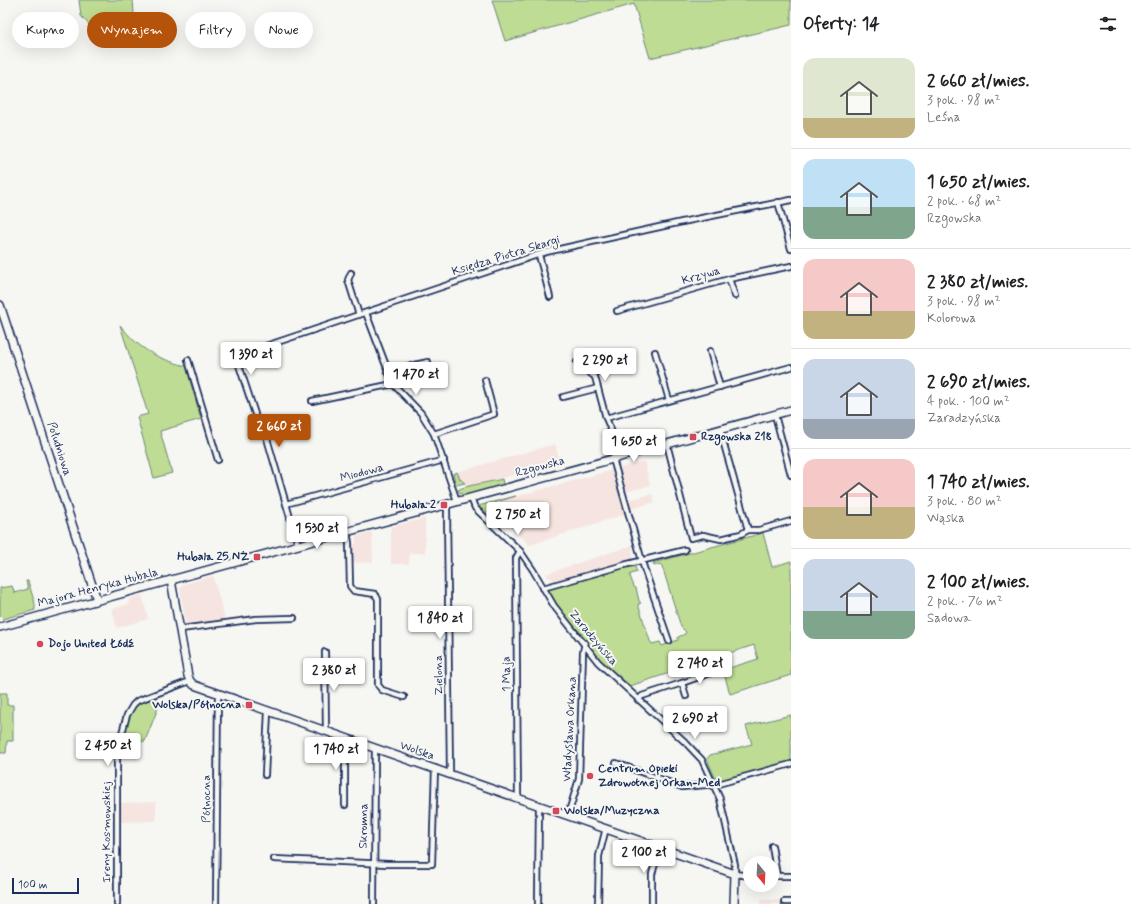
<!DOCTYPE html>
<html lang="pl">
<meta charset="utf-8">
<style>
:root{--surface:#fff;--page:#f6f6f6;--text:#202124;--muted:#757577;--line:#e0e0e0;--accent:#b45309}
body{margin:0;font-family:Mynerve,sans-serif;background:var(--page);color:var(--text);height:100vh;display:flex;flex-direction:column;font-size:15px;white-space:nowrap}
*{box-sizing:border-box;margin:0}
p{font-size:13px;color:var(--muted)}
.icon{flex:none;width:22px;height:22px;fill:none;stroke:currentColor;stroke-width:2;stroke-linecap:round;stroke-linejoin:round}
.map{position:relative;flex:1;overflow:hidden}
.side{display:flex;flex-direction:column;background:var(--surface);width:340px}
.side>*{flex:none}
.banner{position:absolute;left:12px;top:12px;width:380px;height:36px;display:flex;gap:8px}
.needle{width:26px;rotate:162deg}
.tools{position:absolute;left:743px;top:856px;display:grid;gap:8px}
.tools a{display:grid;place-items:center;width:36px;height:36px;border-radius:50%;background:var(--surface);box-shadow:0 4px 16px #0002;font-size:20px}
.scale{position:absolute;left:12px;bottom:10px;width:67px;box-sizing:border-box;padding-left:4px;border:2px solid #1b2f5e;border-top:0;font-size:11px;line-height:14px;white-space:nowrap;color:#1b2f5e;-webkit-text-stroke:3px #f6f6f2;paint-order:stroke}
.price{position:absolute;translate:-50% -34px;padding:0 9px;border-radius:4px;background:#fff;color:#222;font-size:13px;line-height:26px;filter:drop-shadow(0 1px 2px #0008)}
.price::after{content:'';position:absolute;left:50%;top:24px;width:12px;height:9px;margin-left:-6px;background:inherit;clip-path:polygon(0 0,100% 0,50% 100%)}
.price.on{background:var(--accent);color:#fff}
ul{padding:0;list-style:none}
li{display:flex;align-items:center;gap:12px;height:100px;padding:0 12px}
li+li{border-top:1px solid var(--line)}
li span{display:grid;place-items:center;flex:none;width:112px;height:80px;border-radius:12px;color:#555}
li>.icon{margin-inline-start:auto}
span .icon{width:48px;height:48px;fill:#fffc;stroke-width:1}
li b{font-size:17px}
h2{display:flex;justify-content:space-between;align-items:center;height:48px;padding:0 12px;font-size:17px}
.pill{padding:0 14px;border-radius:18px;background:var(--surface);box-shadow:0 4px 16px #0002;font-size:14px;line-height:36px}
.pill.on{background:var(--accent);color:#fff}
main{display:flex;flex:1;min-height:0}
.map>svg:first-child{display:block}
.built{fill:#f6e4e0}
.green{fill:#bedc93;stroke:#6c8678}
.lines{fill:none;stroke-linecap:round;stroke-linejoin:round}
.street-casing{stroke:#1b2f5e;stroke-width:8}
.secondary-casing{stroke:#1b2f5e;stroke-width:10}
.street{stroke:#f6f6f2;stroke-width:4.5}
.secondary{stroke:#f6f6f2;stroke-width:7}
.poi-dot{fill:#d1495b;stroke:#f6f6f2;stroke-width:1.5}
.labels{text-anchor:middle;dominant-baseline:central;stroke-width:4;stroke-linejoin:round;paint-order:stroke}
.street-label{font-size:12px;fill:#1b2f5e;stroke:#f6f6f2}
.poi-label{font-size:12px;font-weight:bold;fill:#1b2f5e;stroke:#f6f6f2;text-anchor:start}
</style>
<main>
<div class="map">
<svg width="791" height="904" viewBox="0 0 791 904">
<rect width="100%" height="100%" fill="#f6f6f2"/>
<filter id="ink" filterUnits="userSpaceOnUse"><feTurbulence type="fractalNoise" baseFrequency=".025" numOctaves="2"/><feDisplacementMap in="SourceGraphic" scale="8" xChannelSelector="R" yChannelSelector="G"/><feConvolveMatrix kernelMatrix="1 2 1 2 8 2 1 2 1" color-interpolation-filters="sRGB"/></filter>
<g filter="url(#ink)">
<!-- built -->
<g class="built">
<polygon points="555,444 560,463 468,487 460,479 457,472"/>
<polygon points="644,461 650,485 626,492 620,468"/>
<polygon points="613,470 625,514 530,545 493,511 496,502"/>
<polygon points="652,494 655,502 631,509 628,500"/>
<polygon points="425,518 425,553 410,553 409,564 391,564 391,527"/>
<polygon points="372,532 373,562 353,563 353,545 356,543 356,536"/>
<polygon points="633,545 632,552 634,560 557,581 548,577 546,574"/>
<polygon points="213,576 225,620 186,625 180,589 184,584"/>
<polygon points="142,595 148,619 117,628 112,609 129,604 129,599"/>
<polygon points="156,802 156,821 120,822 120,803"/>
<rect x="761" y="900" width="23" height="4"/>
</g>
<!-- green -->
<g class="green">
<polygon points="79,0 133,0 135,29 97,33 81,16"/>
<polygon points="492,0 791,0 791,25 650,58 634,4 505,41"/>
<path d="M 120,325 C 140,350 156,358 186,366 L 201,419 L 160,431 L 172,473 L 154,478 L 137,417 L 148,414 Z"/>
<polygon points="457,472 460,479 465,483 456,485 453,474"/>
<path d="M 502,479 L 503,484 L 501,486 L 466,495 L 461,494 L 458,490 C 462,486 492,482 502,479 Z"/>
<polygon points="516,496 496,502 493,511 496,514 489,515 478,506"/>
<polygon points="763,533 772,567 791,561 791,675 730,694 723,670 758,659 754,645 630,686 608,667 596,655 578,630 556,607 547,590 634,565 637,572 631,574 630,576 634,587 636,588 639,601 641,603 638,604 650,641 652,644 660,642 662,646 678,640 678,637 685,634 686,632 681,627 662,566 660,564 654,566 653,563"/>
<polygon points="26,581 28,581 35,604 35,610 3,619 0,616 0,588 12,586 15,593 28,589"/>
<polygon points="0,693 7,693 7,705 13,705 13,741 7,741 6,753 0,753"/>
<path d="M 154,697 L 157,698 L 158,708 L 145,741 L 120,744 C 127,720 128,705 154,697 Z"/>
<polygon points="791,715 791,762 717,782 707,759 710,755 752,744 746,726"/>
</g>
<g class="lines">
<defs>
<g id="street">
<polyline points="778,202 791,249"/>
<polyline points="539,255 550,297"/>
<polyline points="351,273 348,280 359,315"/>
<polyline points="729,279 735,296"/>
<polyline points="617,311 729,279 791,266"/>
<polyline points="366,313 393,384 421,413 434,434 457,501"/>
<polyline points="710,351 720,387"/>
<polyline points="655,352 669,400"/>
<polyline points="236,356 255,414"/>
<polyline points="233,357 546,252 682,222 791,200"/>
<polyline points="188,360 218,460"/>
<polyline points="577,362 595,377 606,418 622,457"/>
<polyline points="387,371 428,362"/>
<polyline points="563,397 598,388"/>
<polyline points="312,401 393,384"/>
<polyline points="775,415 791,475"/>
<polyline points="606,418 791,367"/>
<polyline points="720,430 748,530"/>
<polyline points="434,434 494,414 485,380"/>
<polyline points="266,435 298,545"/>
<polyline points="667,444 691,538 703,535 721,539 741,534 748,530 759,530 791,521"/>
<polyline points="613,459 644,568 669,641"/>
<polyline points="471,498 475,508 520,551 533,570 554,606 598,662 685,742 702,760 720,799 735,865 735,874 750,876"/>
<polyline points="286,504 444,460"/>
<polyline points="446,505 447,510 450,773"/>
<polyline points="347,532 349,543 350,586 354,591 375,594 378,599 378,685 382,690 404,697"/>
<polyline points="543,588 624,565 685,550"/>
<polyline points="181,629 256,619 294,618"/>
<polyline points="325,652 326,731"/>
<polyline points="682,683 713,672"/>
<polyline points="638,700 642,696 682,683 686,696"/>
<polyline points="616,763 682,787 718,784 791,764"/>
<polyline points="265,775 268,711"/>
<polyline points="518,798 516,558 520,551"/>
<polyline points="345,805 345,738"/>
<polyline points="568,815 579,779 583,652 585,643"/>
<polyline points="772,846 777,876"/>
<polyline points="274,859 388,864 432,864 435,768"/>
<polyline points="772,876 791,876"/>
<polyline points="784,902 791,902"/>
<polyline points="117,904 117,751 127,715 133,705 137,701 190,681"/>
<polyline points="216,904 218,694"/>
<polyline points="374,904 375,748"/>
<polyline points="538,904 539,805"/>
<polyline points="598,904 599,856 606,828"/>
<polyline points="652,904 652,874 660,847"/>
</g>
<g id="secondary">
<polyline points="0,305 97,600"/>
<polyline points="171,580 188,676 190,681 194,685 735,874 734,904"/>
<polyline points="0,627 791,410"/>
</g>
</defs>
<!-- street casing -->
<use href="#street" class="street-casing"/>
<!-- secondary casing -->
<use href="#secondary" class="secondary-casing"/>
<!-- street -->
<use href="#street" class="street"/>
<!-- secondary -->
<use href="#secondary" class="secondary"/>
</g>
</g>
<!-- markers -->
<g class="poi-dot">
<rect x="689" y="433" width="8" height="8" rx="2"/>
<rect x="440" y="501" width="8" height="8" rx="2"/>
<rect x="253" y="553" width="8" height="8" rx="2"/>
<circle cx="40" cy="644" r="4"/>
<rect x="245" y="701" width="8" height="8" rx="2"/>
<circle cx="590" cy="776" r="4"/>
<rect x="552" y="807" width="8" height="8" rx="2"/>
</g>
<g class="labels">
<!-- street labels -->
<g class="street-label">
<text transform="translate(506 256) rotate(-17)">Księdza Piotra Skargi</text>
<text transform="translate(701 276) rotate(-16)">Krzywa</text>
<text transform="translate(59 449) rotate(72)">Południowa</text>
<text transform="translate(540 467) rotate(-15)">Rzgowska</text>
<text transform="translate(362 473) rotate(-15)">Miodowa</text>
<text transform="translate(98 588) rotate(-15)">Majora Henryka Hubala</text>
<text transform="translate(593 638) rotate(50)">Zaradzyńska</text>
<text transform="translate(507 674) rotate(-91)">1 Maja</text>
<text transform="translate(439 675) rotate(-90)">Zielona</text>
<text transform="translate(570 729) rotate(-87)">Władysława Orkana</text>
<text transform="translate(417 751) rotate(19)">Wolska</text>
<text transform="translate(207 799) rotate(-90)">Północna</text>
<text transform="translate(364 826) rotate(-89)">Skromna</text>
<text transform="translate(107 832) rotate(-90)">Ireny Kosmowskiej</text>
</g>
<!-- poi labels -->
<g class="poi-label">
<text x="701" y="437">Rzgowska 218</text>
<text x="436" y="505" text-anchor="end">Hubala 2</text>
<text x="249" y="557" text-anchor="end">Hubala 25 NŻ</text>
<text x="48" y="644">Dojo United Łódź</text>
<text x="241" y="705" text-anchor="end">Wolska/Północna</text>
<text x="598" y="769">Centrum Opieki<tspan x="598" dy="14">Zdrowotnej Orkan-Med</tspan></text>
<text x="564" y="811">Wolska/Muzyczna</text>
</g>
</g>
</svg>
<div class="tools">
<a><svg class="needle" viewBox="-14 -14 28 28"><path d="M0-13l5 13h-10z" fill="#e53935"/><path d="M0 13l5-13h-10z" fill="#757577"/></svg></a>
</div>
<div class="scale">100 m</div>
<b class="price" style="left:251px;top:376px">1 390 zł</b>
<b class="price" style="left:605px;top:382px">2 290 zł</b>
<b class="price" style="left:416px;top:396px">1 470 zł</b>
<b class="price on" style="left:279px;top:448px">2 660 zł</b>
<b class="price" style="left:634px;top:463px">1 650 zł</b>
<b class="price" style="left:518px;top:536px">2 750 zł</b>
<b class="price" style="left:317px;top:550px">1 530 zł</b>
<b class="price" style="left:440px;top:640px">1 840 zł</b>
<b class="price" style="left:700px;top:685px">2 740 zł</b>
<b class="price" style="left:334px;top:692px">2 380 zł</b>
<b class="price" style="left:695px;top:740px">2 690 zł</b>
<b class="price" style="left:108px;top:767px">2 450 zł</b>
<b class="price" style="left:336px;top:771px">1 740 zł</b>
<b class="price" style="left:644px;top:874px">2 100 zł</b>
<div class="banner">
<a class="pill">Kupno</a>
<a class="pill on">Wynajem</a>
<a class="pill">Filtry</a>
<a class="pill">Nowe</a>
</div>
</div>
<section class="side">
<h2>Oferty: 14<svg class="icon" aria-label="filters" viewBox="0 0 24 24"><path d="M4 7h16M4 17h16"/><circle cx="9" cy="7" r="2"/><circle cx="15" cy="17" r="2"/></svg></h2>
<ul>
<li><span style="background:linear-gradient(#dfe7d0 75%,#c2b280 0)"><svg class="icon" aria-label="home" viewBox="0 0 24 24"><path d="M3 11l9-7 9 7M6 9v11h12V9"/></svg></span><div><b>2 660 zł/mies.</b><p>3 pok. · 98 m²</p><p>Leśna</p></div></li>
<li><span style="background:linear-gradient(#bfe0f5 60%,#7fa58c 0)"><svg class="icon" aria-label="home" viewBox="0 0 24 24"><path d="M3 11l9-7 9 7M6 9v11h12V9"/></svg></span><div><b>1 650 zł/mies.</b><p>2 pok. · 68 m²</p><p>Rzgowska</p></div></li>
<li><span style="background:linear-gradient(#f6c9c9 65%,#c2b280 0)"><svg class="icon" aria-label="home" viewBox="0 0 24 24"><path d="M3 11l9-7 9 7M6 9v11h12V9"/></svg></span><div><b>2 380 zł/mies.</b><p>3 pok. · 98 m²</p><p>Kolorowa</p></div></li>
<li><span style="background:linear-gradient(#c9d6e8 75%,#9aa5b1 0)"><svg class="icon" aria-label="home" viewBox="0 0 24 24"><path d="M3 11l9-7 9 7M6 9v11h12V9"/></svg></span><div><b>2 690 zł/mies.</b><p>4 pok. · 100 m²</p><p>Zaradzyńska</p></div></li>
<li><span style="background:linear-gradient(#f6c9c9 60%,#c2b280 0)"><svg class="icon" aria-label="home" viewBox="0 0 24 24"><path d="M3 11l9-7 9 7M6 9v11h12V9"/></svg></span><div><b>1 740 zł/mies.</b><p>3 pok. · 80 m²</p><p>Wąska</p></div></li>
<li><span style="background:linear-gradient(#c9d6e8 65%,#7fa58c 0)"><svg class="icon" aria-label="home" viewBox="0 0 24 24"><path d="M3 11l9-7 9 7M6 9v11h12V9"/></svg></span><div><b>2 100 zł/mies.</b><p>2 pok. · 76 m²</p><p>Sadowa</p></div></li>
</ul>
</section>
</main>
